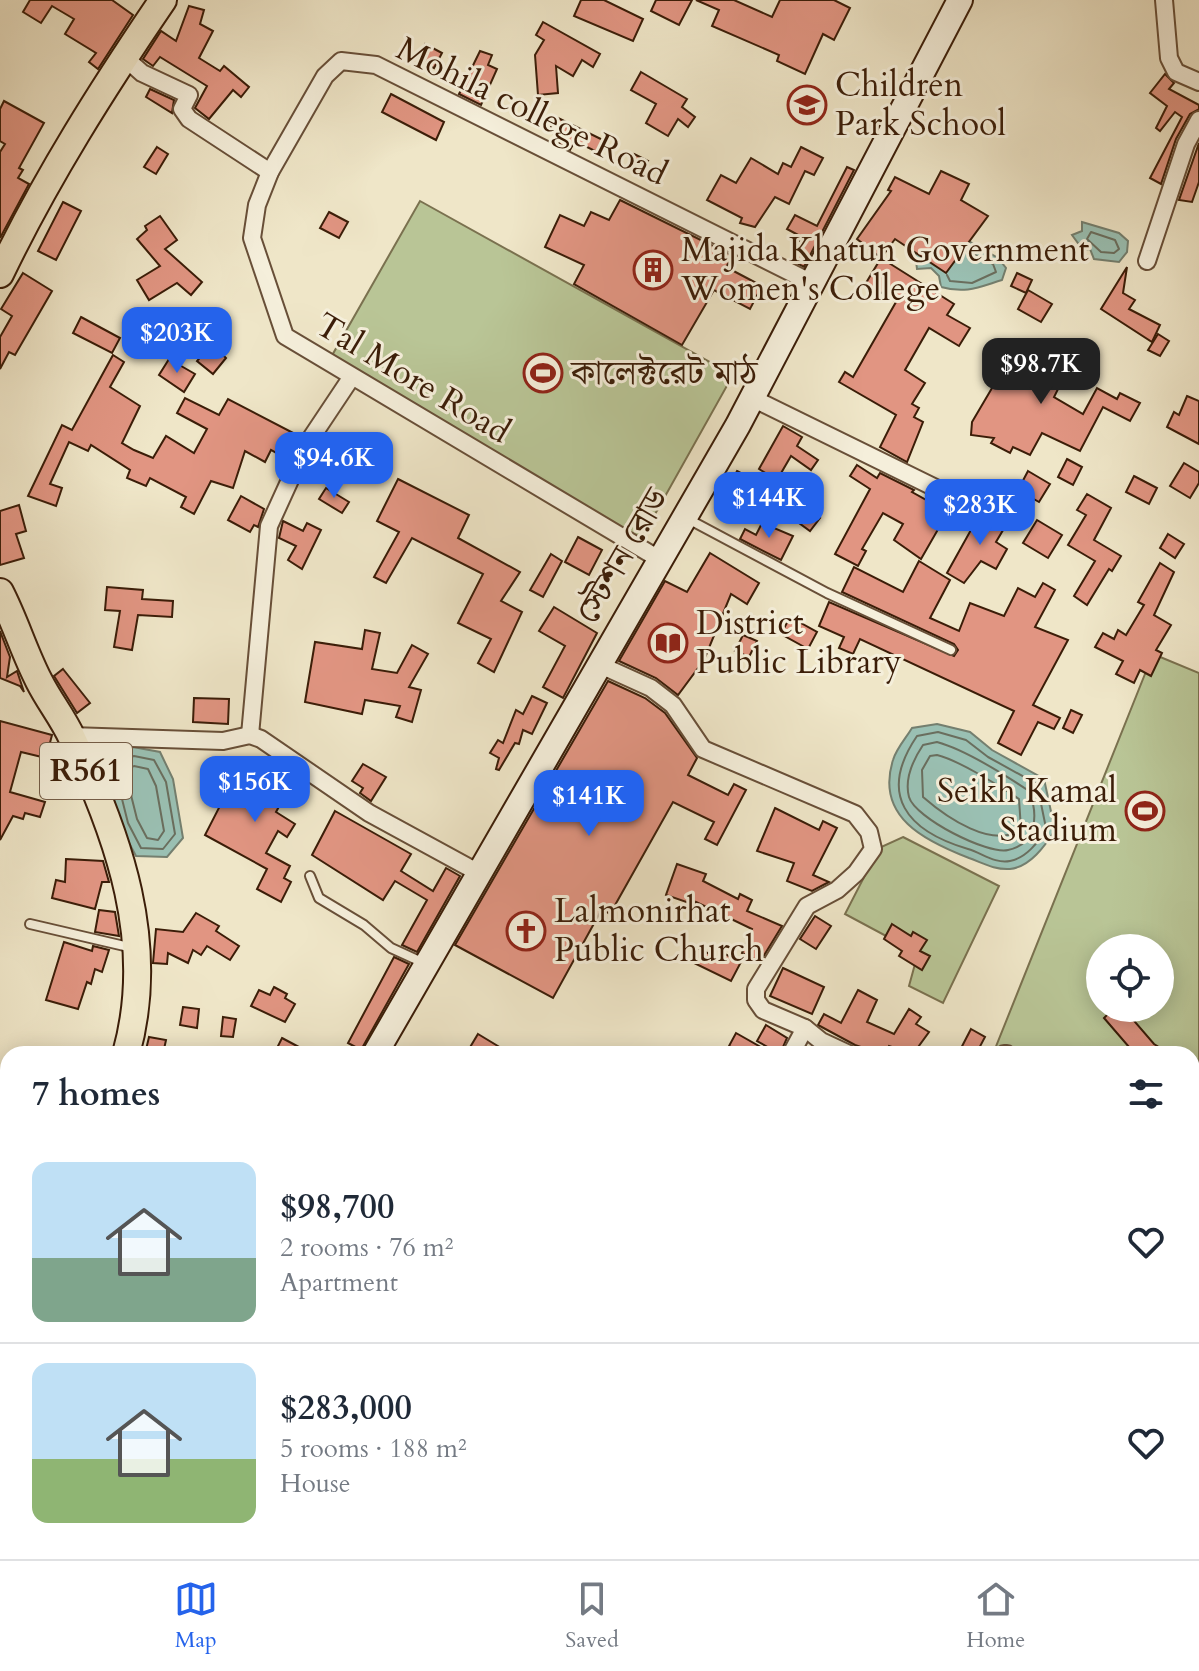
<!DOCTYPE html>
<meta charset="utf-8">
<style>
:root{--surface:#fff;--page:#f2f2f3;--text:#1f2937;--muted:#747a83;--line:#e0e1e3;--accent:#2563eb}
body{margin:0;font-family:Cardo,"Noto Serif Bengali",serif;background:var(--page);color:var(--text);height:100vh;display:flex;flex-direction:column;font-size:30px;white-space:nowrap}
*{box-sizing:border-box;margin:0}
p{font-size:26px;color:var(--muted)}
.icon{flex:none;width:44px;height:44px;fill:none;stroke:currentColor;stroke-width:2;stroke-linecap:round;stroke-linejoin:round}
.map{position:relative;flex:1;overflow:hidden}
.panel{position:absolute;left:0px;top:1046px;width:1200px;height:514px;display:flex;flex-direction:column;background:var(--surface);border-radius:24px 24px 0 0;box-shadow:0 4px 20px #0003}
.panel>*{flex:none}
.controls{position:absolute;left:1086px;top:934px;display:grid;gap:16px}
.controls a{display:grid;place-items:center;width:88px;height:88px;border-radius:50%;background:var(--surface);box-shadow:0 4px 20px #0003;font-size:40px}
.price{position:absolute;translate:-50% -68px;padding:0 18px;border-radius:16px;background:var(--accent);color:#fff;font-size:26px;line-height:52px;filter:drop-shadow(0 2px 4px #0008)}
.price::after{content:'';position:absolute;left:50%;top:48px;width:24px;height:18px;margin-left:-12px;background:inherit;clip-path:polygon(0 0,100% 0,50% 100%)}
.price.selected{background:#222;color:#fff}
ul{padding:0;list-style:none}
li{display:flex;align-items:center;gap:24px;height:200px;padding:0 32px}
li+li{border-top:2px solid var(--line)}
li span{display:grid;place-items:center;flex:none;width:224px;height:160px;border-radius:16px;color:#555}
li>.icon{margin-inline-start:auto}
span .icon{width:96px;height:96px;fill:#fffc;stroke-width:1}
li b{font-size:34px}
h2{display:flex;justify-content:space-between;align-items:center;height:96px;padding:0 32px;font-size:34px}
.tabs{display:flex;justify-content:space-around;align-items:center;height:112px;border-top:2px solid var(--line);background:var(--surface);font-size:22px;color:var(--muted)}
.tabs a{display:grid;justify-items:center;gap:4px}
.tabs .selected{color:var(--accent)}
.map>svg:first-child{display:block}
.green{fill:#b9c596;stroke:#7a714f;stroke-width:2;fill-rule:evenodd}
.water{fill:#9ac0b3;stroke:#747f6f;stroke-width:2}
.lines{fill:none;stroke-linecap:round;stroke-linejoin:round}
.shore{stroke:#6a6e5e;stroke-width:2}
.building{fill:#e19582;stroke:#3b1d08;stroke-width:2}
.service-casing{stroke:#684f38;stroke-width:12}
.minor-casing{stroke:#684f38;stroke-width:20}
.secondary-casing{stroke:#3b1d08;stroke-width:28}
.primary-casing{stroke:#3b1d08;stroke-width:30}
.trunk-casing{stroke:#3b1d08;stroke-width:32}
.service{stroke:#f5efdb;stroke-width:8}
.minor{stroke:#f5efdb;stroke-width:16}
.secondary{stroke:#f5efdb;stroke-width:24}
.primary{stroke:#efe6c8;stroke-width:26}
.trunk{stroke:#efe6c8;stroke-width:28}
.labels{text-anchor:middle;dominant-baseline:central;stroke-width:6;stroke-linejoin:round;paint-order:stroke}
.shield{fill:#f5efdb;stroke:#735c47;stroke-width:2}
.shield-label{font-size:32px;font-weight:bold;fill:#3b1d08}
.poi-label{font-size:34px;fill:#3b1d08;stroke:#f5efdb;text-anchor:start}
.street-label{font-size:34px;fill:#3b1d08;stroke:#f5efdb}
</style>
<div class="map">
<svg width="1199" height="1559" viewBox="0 0 1199 1559">
<rect width="100%" height="100%" fill="#efe6c8"/>
<filter id="stains"><feTurbulence type="fractalNoise" baseFrequency=".0025" numOctaves="4"/><feColorMatrix values="0 0 0 0 .2 0 0 0 0 .09 0 0 0 0 .02 0 0 0 .5 -.17"/></filter>
<radialGradient id="worn" r=".72"><stop offset=".6" stop-color="#630" stop-opacity="0"/><stop offset="1" stop-color="#630" stop-opacity=".3"/></radialGradient>
<!-- green -->
<g class="green">
<polygon points="420,201 733,375 640,541 330,359"/>
<path d="M 1153,654 L 1199,673 L 1199,1134 L 1192,1131 L 1192,1054 L 1007,1054 L 995,1049 ZM 1100,948 L 1160,948 L 1160,1008 L 1100,1008 Z"/>
<polygon points="903,837 999,886 943,1003 909,986 918,953 845,914 879,848"/>
</g>
<!-- water -->
<g class="water">
<polygon points="1082,222 1119,233 1128,241 1127,252 1119,262 1094,259 1090,249 1083,250 1072,235 1082,231"/>
<path d="M 953,232 L 998,258 L 1006,268 L 1002,280 C 979,287 966,294 941,287 L 939,276 L 931,268 L 917,269 L 914,244 Z"/>
<path d="M 937,724 L 970,732 L 992,750 L 1044,779 L 1055,830 C 1045,846 1030,867 1010,869 C 994,870 983,863 969,858 C 925,841 875,817 893,760 C 896,749 906,738 912,728 Z"/>
<polygon points="133,747 160,752 173,779 183,838 167,857 136,856 120,826 103,754"/>
</g>
<g class="lines">
<!-- shore -->
<g class="shore">
<polygon points="1091,232 1115,240 1119,249 1114,253 1101,252 1087,239"/>
<polyline points="947,275 950,281 972,283 996,272 993,264 966,250"/>
<path d="M 938,732 L 966,740 L 988,757 L 1037,784 L 1046,828 C 1039,842 1026,858 1010,861 C 995,864 982,853 968,849 C 907,831 877,795 917,736 Z"/>
<path d="M 937,742 C 963,749 1005,775 1029,791 C 1038,813 1038,844 1008,850 C 988,855 915,818 909,797 C 904,778 913,760 923,745 Z"/>
<path d="M 937,755 C 958,760 1000,786 1019,799 L 1021,829 C 993,850 946,817 923,797 L 922,770 L 930,756 Z"/>
<polygon points="134,756 154,760 166,782 175,834 163,849 141,848 128,823 113,763"/>
<polygon points="134,766 148,769 156,786 164,831 158,840 147,838 137,819 125,771"/>
</g>
</g>
<!-- building -->
<g class="building">
<polygon points="30,0 112,0 133,15 98,69 89,62 96,53 65,34 74,19 52,6 41,23 23,12"/>
<polygon points="581,0 604,0 643,19 633,41 574,16"/>
<polygon points="656,0 692,0 679,25 651,11"/>
<polygon points="696,0 734,0 772,17 780,0 834,0 850,8 834,40 823,34 805,74 777,61 779,55 712,26 719,10"/>
<polygon points="189,6 204,10 200,24 213,31 199,58 220,71 224,66 249,87 241,97 233,90 209,119 195,108 207,86 160,57 153,66 143,59 161,31 176,41"/>
<polygon points="543,22 600,54 593,67 582,60 573,76 556,66 558,93 538,95 535,55 544,40 536,35"/>
<polygon points="425,44 442,53 434,68 417,58"/>
<polygon points="480,51 492,55 488,65 497,69 481,105 459,94"/>
<polygon points="641,72 687,99 682,107 695,117 688,127 678,119 668,136 646,123 656,104 631,90"/>
<polygon points="1165,74 1174,83 1169,89 1199,105 1199,109 1190,114 1176,139 1161,184 1150,178 1182,117 1175,112 1160,131 1156,128 1167,106 1150,93"/>
<polygon points="150,89 174,100 172,113 146,97"/>
<polygon points="391,94 444,122 436,140 382,112"/>
<polygon points="4,101 44,123 19,168 23,170 18,178 29,184 0,238 0,152 5,144 0,141 0,109"/>
<polygon points="556,117 607,142 601,154 575,141 570,150 559,144 562,138 549,131"/>
<polygon points="1199,143 1199,182 1192,202 1179,200"/>
<polygon points="157,147 168,154 156,174 144,167"/>
<polygon points="801,147 823,158 814,175 805,171 789,204 775,197 755,227 740,223 742,218 707,200 721,175 736,183 751,158 778,174 783,163 791,167"/>
<polygon points="634,154 648,161 641,173 628,165"/>
<polygon points="847,167 854,170 804,267 791,260 802,237 787,229 795,215 817,226"/>
<polygon points="941,171 969,184 961,200 988,216 946,273 895,239 881,258 857,239 891,191 888,190 895,177 929,194"/>
<polygon points="620,200 733,256 726,267 762,286 750,309 714,290 682,345 574,284 584,265 545,247 560,215 584,226 591,212 609,220"/>
<polygon points="63,202 81,211 56,260 38,251"/>
<polygon points="329,212 348,222 339,238 320,228"/>
<polygon points="160,216 177,240 165,249 202,282 191,295 177,283 149,300 137,280 160,266 137,239 147,230 145,226"/>
<polygon points="881,258 954,304 947,315 970,328 959,346 929,328 905,370 925,383 912,404 919,408 914,417 923,422 907,462 880,447 896,415 839,382 845,372 853,377 896,302 866,283"/>
<polygon points="1127,267 1123,293 1135,300 1129,309 1160,325 1152,342 1101,309"/>
<polygon points="23,273 52,291 15,355 9,352 0,369 0,337 12,316 1,309"/>
<polygon points="1017,273 1032,280 1026,293 1011,286"/>
<polygon points="1028,290 1052,304 1041,322 1018,309"/>
<polygon points="203,316 221,325 211,342 194,334"/>
<polygon points="81,317 120,338 112,353 73,333"/>
<polygon points="220,334 230,340 223,355 226,358 213,374 197,361"/>
<polygon points="1158,334 1169,341 1160,356 1148,350"/>
<polygon points="1038,344 1088,369 1082,379 1067,371 1054,397 1083,414 1097,388 1117,399 1120,393 1140,403 1130,421 1103,407 1080,451 1042,433 1030,455 1013,447 1010,453 991,443 994,438 971,435 972,422 1005,366 1021,373"/>
<polygon points="113,355 124,362 110,387 140,406 122,443 134,450 153,458 166,436 194,453 207,429 177,413 185,398 219,415 228,399 299,436 287,459 271,450 265,462 245,451 233,488 211,481 194,514 181,507 186,497 150,478 146,486 127,478 130,470 91,445 88,451 69,442 50,484 62,488 56,506 28,496 62,425 72,430"/>
<polygon points="169,359 195,374 184,392 159,375"/>
<polygon points="1187,396 1199,401 1199,444 1167,427 1174,412 1179,415"/>
<polygon points="783,426 802,437 797,446 818,460 811,470 791,456 777,480 759,469"/>
<polygon points="1067,459 1082,467 1073,485 1058,477"/>
<polygon points="1184,463 1199,472 1199,483 1190,498 1170,486"/>
<polygon points="857,465 877,478 880,473 914,490 912,492 948,512 921,559 894,540 903,524 883,513 862,549 866,551 858,566 835,554 870,489 850,476"/>
<polygon points="737,471 759,483 753,495 744,490 738,501 725,494"/>
<polygon points="1028,471 1050,484 1039,502 1018,490"/>
<polygon points="1134,476 1157,488 1149,504 1126,492"/>
<polygon points="398,479 469,515 458,538 520,572 501,601 522,612 494,672 478,663 491,639 458,623 483,574 412,538 386,583 374,577 399,532 377,521"/>
<polygon points="326,488 349,502 342,513 319,499"/>
<polygon points="1087,494 1111,508 1094,540 1121,556 1112,571 1109,569 1087,605 1074,596 1095,561 1068,545 1086,515 1077,510"/>
<polygon points="241,496 264,509 258,527 254,525 250,532 228,520"/>
<polygon points="19,505 26,531 16,534 24,558 0,565 0,511"/>
<polygon points="809,510 820,518 810,531 799,523"/>
<polygon points="992,510 1009,520 996,542 1007,549 996,569 981,561 964,583 947,573 977,519 984,523"/>
<polygon points="1037,520 1062,535 1048,558 1023,543"/>
<polygon points="283,521 303,531 307,523 321,530 302,569 288,560 296,546 279,538"/>
<polygon points="762,523 793,536 781,560 740,539 745,529 756,535"/>
<polygon points="1168,534 1184,544 1175,558 1160,548"/>
<polygon points="578,537 602,550 589,575 565,562"/>
<polygon points="710,553 759,583 747,604 731,594 704,660 678,695 656,678 619,661 665,581 687,592"/>
<polygon points="551,554 562,561 543,597 530,590"/>
<polygon points="919,561 950,580 930,618 959,631 970,603 1004,616 1018,588 1035,597 1043,583 1055,590 1035,627 1068,640 1033,705 1060,718 1054,729 1038,722 1021,755 998,743 1014,711 860,639 853,654 839,648 844,637 819,626 829,602 954,656 958,650 954,644 842,592 854,567 903,592"/>
<polygon points="1160,563 1174,572 1154,615 1171,625 1156,650 1162,653 1151,676 1140,670 1134,683 1116,674 1123,661 1095,647 1103,633 1114,639 1118,630 1126,635 1144,605 1138,602"/>
<polygon points="107,587 143,590 142,599 173,601 172,617 138,615 132,650 114,647 120,611 105,610"/>
<polygon points="554,607 597,633 563,698 543,687 565,646 539,631"/>
<polygon points="790,617 817,632 808,649 781,634"/>
<polygon points="365,630 380,633 372,669 397,673 412,645 428,654 409,687 421,690 412,722 396,717 400,706 365,700 362,714 305,702 315,642 362,649"/>
<polygon points="0,631 10,657 7,677 17,671 24,692 20,686 0,678"/>
<polygon points="743,635 757,641 749,657 735,651"/>
<polygon points="63,669 90,703 77,713 54,676"/>
<polygon points="608,681 645,698 665,713 697,758 688,775 728,795 734,784 746,790 717,845 705,839 714,822 673,802 610,914 602,909 553,998 455,945"/>
<polygon points="532,696 547,703 532,734 523,730 519,744 515,743 499,770 496,769 499,758 490,753 498,740 503,743 516,710 523,714"/>
<polygon points="194,698 229,699 228,724 193,722"/>
<polygon points="1071,710 1082,715 1073,733 1063,728"/>
<polygon points="0,721 52,735 46,758 21,752 10,792 45,802 40,817 25,813 23,819 13,816 0,840"/>
<polygon points="243,761 290,787 276,812 295,824 287,837 278,831 266,853 290,866 284,878 291,882 281,902 257,889 267,869 205,835"/>
<polygon points="363,764 386,777 371,801 360,793 363,788 352,781"/>
<polygon points="775,808 819,830 823,821 837,828 813,875 829,882 812,891 787,881 794,863 757,851"/>
<polygon points="335,811 411,854 401,871 433,891 446,868 460,876 417,952 402,945 427,900 395,881 383,900 312,855"/>
<polygon points="66,859 103,861 109,882 102,882 95,909 52,898 56,880 65,882"/>
<polygon points="677,864 706,874 703,881 738,899 740,894 752,900 747,911 782,926 760,962 742,953 752,929 696,902 695,905 666,895"/>
<polygon points="99,910 115,912 119,936 95,932"/>
<polygon points="196,913 219,926 216,931 239,946 230,960 207,946 201,955 193,950 188,963 168,953 167,964 153,963 156,929 183,932"/>
<polygon points="815,916 831,926 816,949 800,939"/>
<polygon points="892,924 911,936 913,932 927,940 920,951 930,956 922,970 899,956 902,951 884,939"/>
<polygon points="64,942 92,951 93,946 109,950 102,972 95,969 91,984 87,982 78,1009 46,1000"/>
<polygon points="697,948 722,960 725,954 741,962 731,981 690,961"/>
<polygon points="394,957 409,964 361,1050 348,1043"/>
<polygon points="783,968 824,987 812,1014 770,996"/>
<polygon points="274,987 287,994 285,998 295,1004 285,1022 251,1006 259,990 270,995"/>
<polygon points="858,990 877,1000 867,1022 894,1034 909,1009 921,1017 916,1024 929,1032 913,1054 889,1046 886,1054 881,1054 855,1045 818,1025 824,1014 841,1023"/>
<polygon points="183,1007 199,1009 197,1028 180,1025"/>
<polygon points="1114,1008 1123,1008 1154,1044 1170,1054 1135,1054 1104,1018"/>
<polygon points="223,1017 236,1019 233,1037 221,1036"/>
<polygon points="766,1025 787,1038 780,1054 757,1041"/>
<polygon points="971,1029 985,1037 976,1054 958,1054"/>
<polygon points="736,1033 773,1054 744,1054 729,1046"/>
<polygon points="478,1034 511,1054 466,1054"/>
<polygon points="149,1037 166,1040 163,1054 145,1054"/>
<polygon points="282,1038 312,1054 274,1054"/>
</g>
<g class="lines">
<defs>
<g id="service">
<polyline points="688,519 827,593 951,650"/>
<polyline points="310,876 319,898 364,925 391,948 426,964"/>
<polyline points="30,924 133,948"/>
</g>
<g id="minor">
<polyline points="1164,0 1169,58 1176,72 1199,82"/>
<polyline points="124,57 142,73 189,95 182,109 189,119 270,172"/>
<polyline points="1147,261 1186,144 1199,120"/>
<polyline points="752,398 958,499"/>
<polyline points="659,559 285,336 252,238 257,205 270,172 325,76 341,61 376,65 812,283"/>
<polyline points="598,664 651,688 673,705 703,749 855,814 869,832 873,849 856,873 837,890 807,906 756,989 756,1000 763,1010 805,1028 821,1041 849,1054"/>
<polyline points="250,735 269,526 305,447 351,378"/>
<polyline points="71,736 223,741 250,735 261,739 369,813 479,873"/>
<polyline points="791,1054 805,1028"/>
<polyline points="1004,1054 1007,1054"/>
<polyline points="1192,1131 1199,1134"/>
<polyline points="1192,1415 1199,1405"/>
<polyline points="621,1559 626,1552"/>
<polyline points="892,1559 899,1552"/>
<polyline points="1091,1559 1096,1552"/>
</g>
<g id="secondary">
<polyline points="375,1054 738,425 960,0"/>
<polyline points="0,1410 8,1391"/>
</g>
<g id="primary">
<path d="M 0,274 C 46,178 103,88 163,0"/>
<path d="M 0,592 C 15,621 24,652 39,681 C 49,701 63,718 72,738 C 119,837 157,944 126,1054"/>
</g>
<g id="trunk">
<polyline points="642,1552 650,1559"/>
<polyline points="104,1559 108,1552"/>
</g>
</defs>
<!-- service casing -->
<use href="#service" class="service-casing"/>
<!-- minor casing -->
<use href="#minor" class="minor-casing"/>
<!-- secondary casing -->
<use href="#secondary" class="secondary-casing"/>
<!-- primary casing -->
<use href="#primary" class="primary-casing"/>
<!-- trunk casing -->
<use href="#trunk" class="trunk-casing"/>
<!-- service -->
<use href="#service" class="service"/>
<!-- minor -->
<use href="#minor" class="minor"/>
<!-- secondary -->
<use href="#secondary" class="secondary"/>
<!-- primary -->
<use href="#primary" class="primary"/>
<!-- trunk -->
<use href="#trunk" class="trunk"/>
</g>
<!-- icons -->
<defs>
<symbol id="school-ring" viewBox="-11 -11 22 22"><circle r="9.5" fill="#f5efdb" stroke="#8f2418" stroke-width="1.5"/><path d="M0-5L7-2L0 1L-7-2ZM-4 1L0 2.5L4 1V4Q0 6-4 4Z" fill="#8f2418"/></symbol>
<symbol id="building-ring" viewBox="-11 -11 22 22"><circle r="9.5" fill="#f5efdb" stroke="#8f2418" stroke-width="1.5"/><path d="M-4-6H4V6H1V3H-1V6H-4ZM-2.5-4.3h1.7v1.8h-1.7ZM.8-4.3h1.7v1.8H.8ZM-2.5-1h1.7V.8h-1.7ZM.8-1h1.7V.8H.8Z" fill="#8f2418"/></symbol>
<symbol id="stadium-ring" viewBox="-11 -11 22 22"><circle r="9.5" fill="#f5efdb" stroke="#8f2418" stroke-width="1.5"/><path d="M0-5a6.5 5 0 1 0 0 10a6.5 5 0 1 0 0-10ZM-3.5-1.8h7v3.6h-7Z" fill="#8f2418"/></symbol>
<symbol id="library-ring" viewBox="-11 -11 22 22"><circle r="9.5" fill="#f5efdb" stroke="#8f2418" stroke-width="1.5"/><path d="M-6-4Q-3-5.5-.7-3.5V5Q-3 3-6 4ZM6-4Q3-5.5 .7-3.5V5Q3 3 6 4Z" fill="#8f2418"/></symbol>
<symbol id="church-ring" viewBox="-11 -11 22 22"><circle r="9.5" fill="#f5efdb" stroke="#8f2418" stroke-width="1.5"/><path d="M-1.2-6h2.4v3.5h3.3v2.4h-3.3V6h-2.4V-.1h-3.3v-2.4h3.3Z" fill="#8f2418"/></symbol>
</defs>
<g fill-rule="evenodd">
<use href="#school-ring" x="785" y="83" width="44" height="44"/>
<use href="#building-ring" x="631" y="248" width="44" height="44"/>
<use href="#stadium-ring" x="521" y="351" width="44" height="44"/>
<use href="#library-ring" x="646" y="621" width="44" height="44"/>
<use href="#stadium-ring" x="1123" y="789" width="44" height="44"/>
<use href="#church-ring" x="504" y="909" width="44" height="44"/>
</g>
<g class="labels">
<!-- shield labels -->
<rect class="shield" x="40" y="743" width="92" height="56" rx="6"/>
<g class="shield-label">
<text x="86" y="771">R561</text>
</g>
<!-- poi labels -->
<g class="poi-label">
<text x="835" y="85">Children<tspan x="835" dy="39">Park School</tspan></text>
<text x="681" y="250">Majida Khatun Government<tspan x="681" dy="39">Women's College</tspan></text>
<text x="571" y="373">কালেক্টরেট মাঠ</text>
<text x="696" y="623">District<tspan x="696" dy="39">Public Library</tspan></text>
<text x="1117" y="791" text-anchor="end">Seikh Kamal<tspan x="1117" dy="39">Stadium</tspan></text>
<text x="554" y="911">Lalmonirhat<tspan x="554" dy="39">Public Church</tspan></text>
</g>
<!-- street labels -->
<g class="street-label">
<text transform="translate(532 111) rotate(26)">Mohila college Road</text>
<text transform="translate(413 378) rotate(31)">Tal More Road</text>
<text transform="translate(622 556) rotate(-60)">স্টেশন রোড</text>
</g>
</g>
<rect width="100%" height="100%" filter="url(#stains)"/>
<rect width="100%" height="100%" fill="url(#worn)"/>
</svg>
<div class="controls">
<a><svg class="icon" aria-label="locate" viewBox="0 0 24 24"><circle cx="12" cy="12" r="6"/><path d="M12 2v4M12 18v4M2 12h4M18 12h4"/></svg></a>
</div>
<b class="price" style="left:177px;top:375px">$203K</b>
<b class="price selected" style="left:1041px;top:406px">$98.7K</b>
<b class="price" style="left:334px;top:500px">$94.6K</b>
<b class="price" style="left:769px;top:540px">$144K</b>
<b class="price" style="left:980px;top:547px">$283K</b>
<b class="price" style="left:255px;top:824px">$156K</b>
<b class="price" style="left:589px;top:838px">$141K</b>
<section class="panel">
<h2>7 homes<svg class="icon" aria-label="filters" viewBox="0 0 24 24"><path d="M4 7h16M4 17h16"/><circle cx="9" cy="7" r="2"/><circle cx="15" cy="17" r="2"/></svg></h2>
<ul>
<li><span style="background:linear-gradient(#bfe0f5 60%,#7fa58c 0)"><svg class="icon" aria-label="home" viewBox="0 0 24 24"><path d="M3 11l9-7 9 7M6 9v11h12V9"/></svg></span><div><b>$98,700</b><p>2 rooms · 76 m²</p><p>Apartment</p></div><svg class="icon" aria-label="heart" viewBox="0 0 24 24"><path d="M12 20l-8-8c-3-5 5-10 8-4 3-6 11-1 8 4z"/></svg></li>
<li><span style="background:linear-gradient(#bfe0f5 60%,#8fb573 0)"><svg class="icon" aria-label="home" viewBox="0 0 24 24"><path d="M3 11l9-7 9 7M6 9v11h12V9"/></svg></span><div><b>$283,000</b><p>5 rooms · 188 m²</p><p>House</p></div><svg class="icon" aria-label="heart" viewBox="0 0 24 24"><path d="M12 20l-8-8c-3-5 5-10 8-4 3-6 11-1 8 4z"/></svg></li>
</ul>
</section>
</div>
<nav class="tabs">
<a class="selected"><svg class="icon" aria-label="map" viewBox="0 0 24 24"><path d="M3 6l6-2 6 2 6-2v14l-6 2-6-2-6 2zM9 4v14M15 6v14"/></svg>Map</a>
<a><svg class="icon" aria-label="saved" viewBox="0 0 24 24"><path d="M7 4h10v16l-5-4-5 4z"/></svg>Saved</a>
<a><svg class="icon" aria-label="home" viewBox="0 0 24 24"><path d="M3 11l9-7 9 7M6 9v11h12V9"/></svg>Home</a>
</nav>
